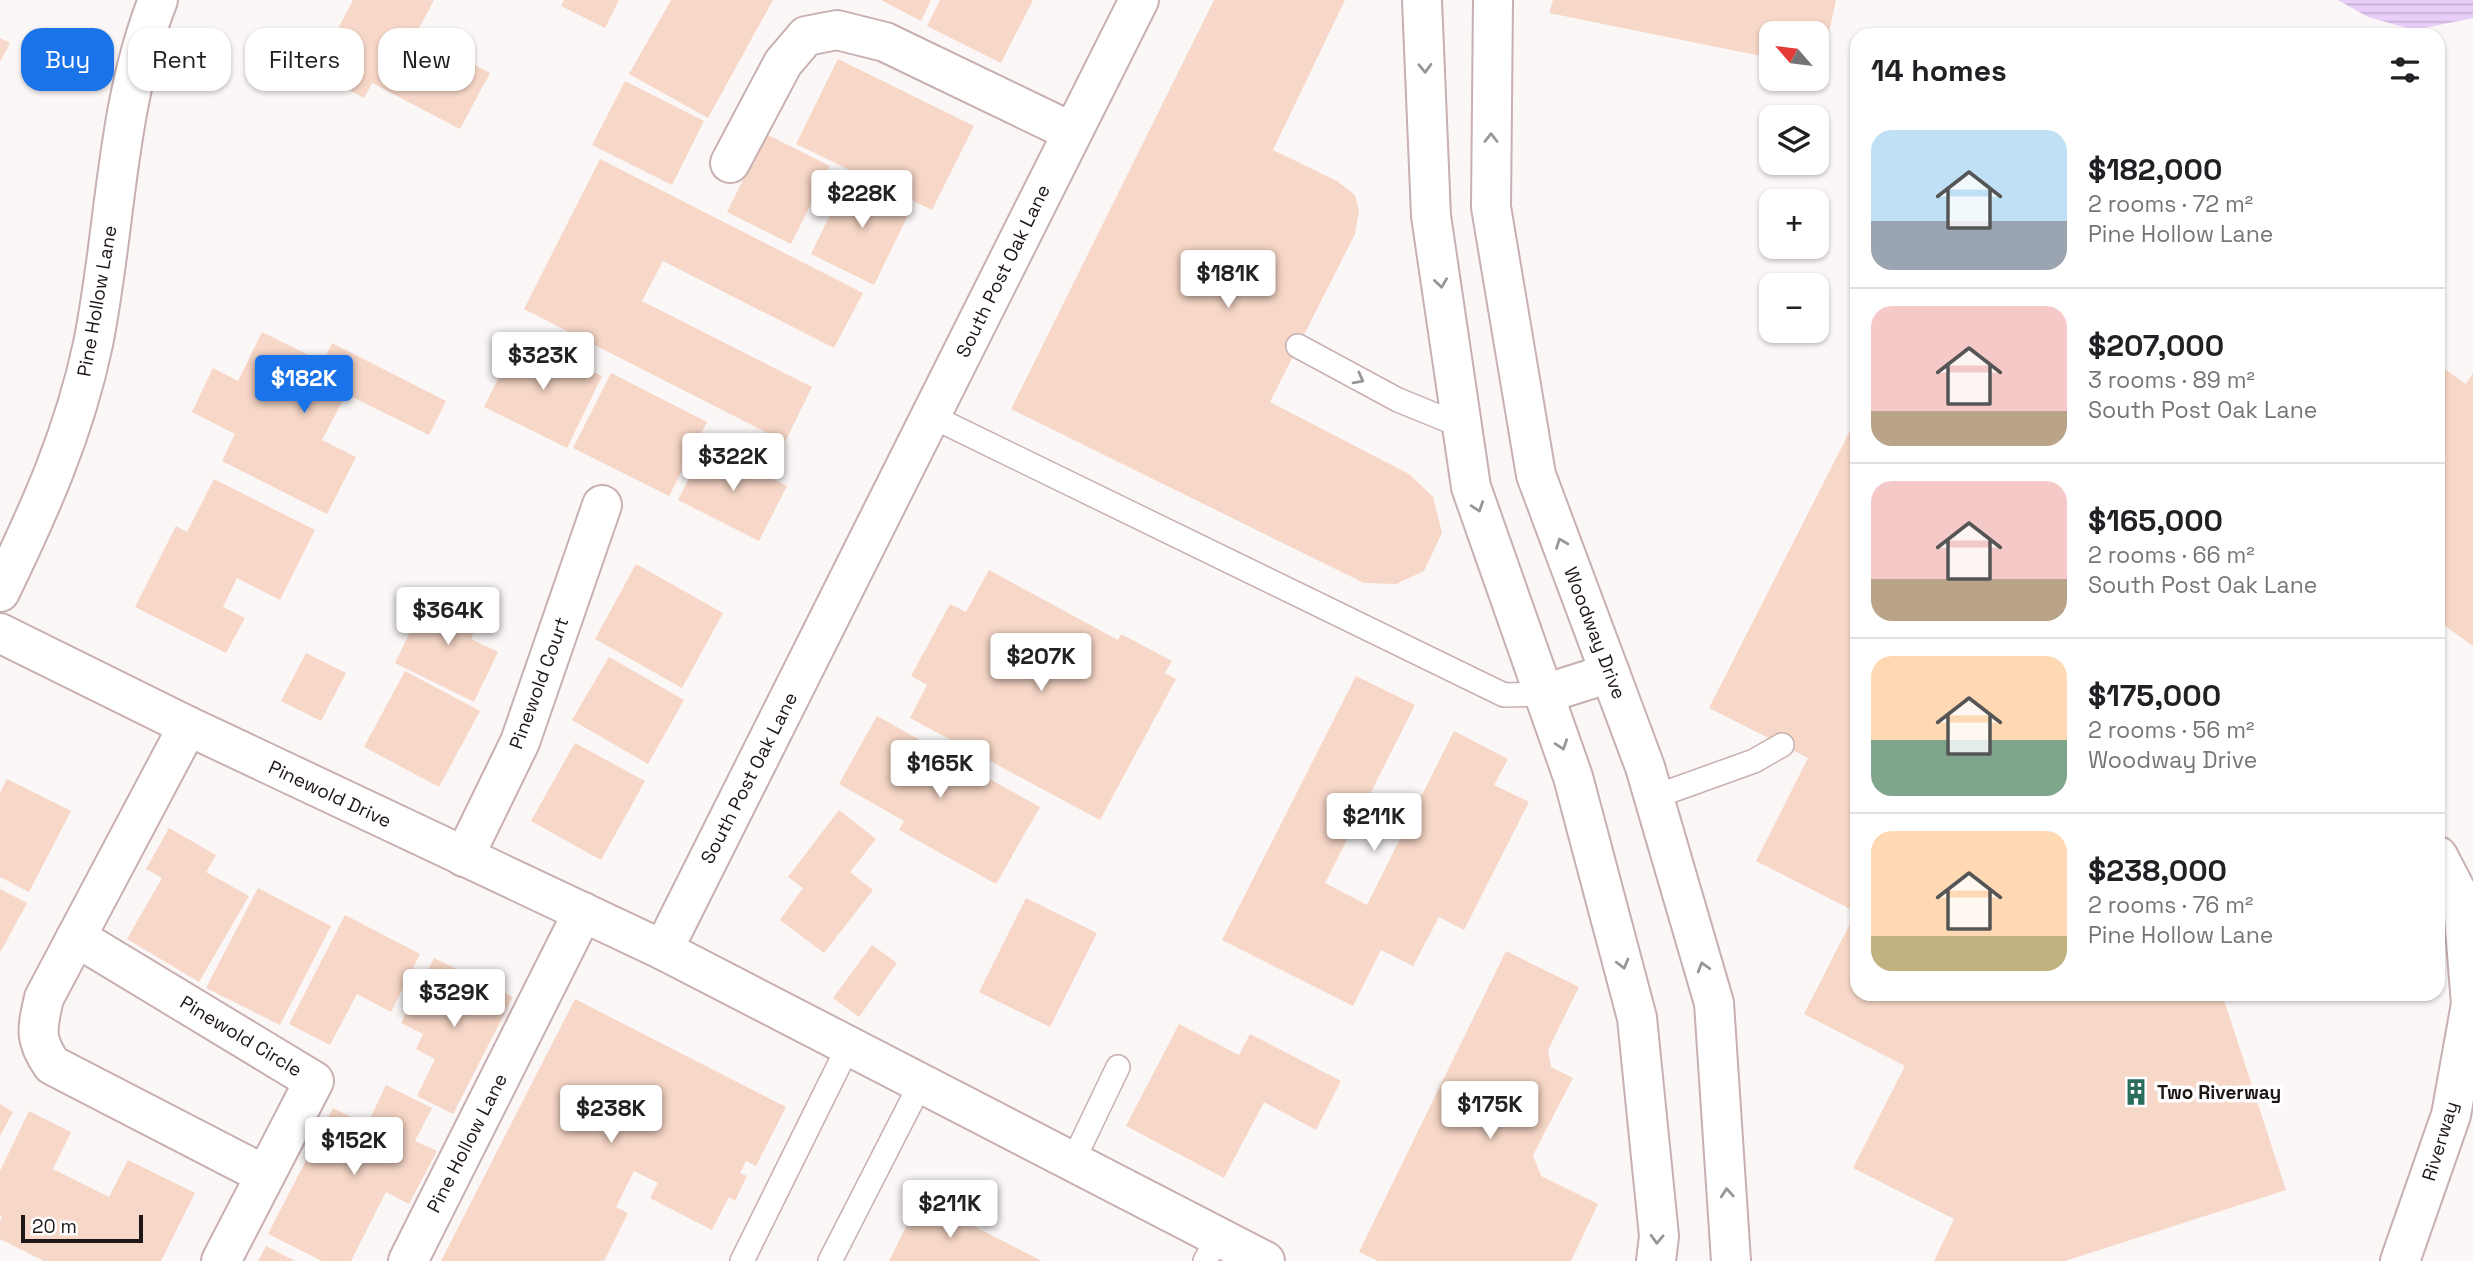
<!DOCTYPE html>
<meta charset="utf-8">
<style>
:root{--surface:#fff;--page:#f6f6f6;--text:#202124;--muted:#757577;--line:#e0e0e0;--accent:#1a73e8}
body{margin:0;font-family:"Space Grotesk",sans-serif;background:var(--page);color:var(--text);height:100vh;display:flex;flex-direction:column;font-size:26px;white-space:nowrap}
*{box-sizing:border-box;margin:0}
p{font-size:23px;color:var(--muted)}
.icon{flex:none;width:38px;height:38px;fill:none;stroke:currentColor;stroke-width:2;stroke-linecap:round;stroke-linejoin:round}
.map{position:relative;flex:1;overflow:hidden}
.drawer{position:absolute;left:1850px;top:28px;width:595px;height:973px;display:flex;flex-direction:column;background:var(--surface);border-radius:21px;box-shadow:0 2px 5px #0004}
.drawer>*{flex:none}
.hud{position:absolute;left:21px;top:28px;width:665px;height:63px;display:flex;gap:14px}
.needle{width:46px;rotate:298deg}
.controls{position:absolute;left:1759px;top:21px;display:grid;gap:14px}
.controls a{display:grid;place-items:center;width:70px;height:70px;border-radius:14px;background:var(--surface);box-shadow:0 2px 5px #0004;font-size:35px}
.scale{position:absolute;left:21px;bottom:18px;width:122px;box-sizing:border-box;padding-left:7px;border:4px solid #1f1616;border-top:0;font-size:19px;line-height:24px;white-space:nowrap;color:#1f1616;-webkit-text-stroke:5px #fff;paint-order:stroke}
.price{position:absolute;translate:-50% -60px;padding:0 16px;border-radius:7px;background:#fff;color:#222;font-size:23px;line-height:46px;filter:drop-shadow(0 2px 4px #0008)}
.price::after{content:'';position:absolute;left:50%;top:42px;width:21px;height:16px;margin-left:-10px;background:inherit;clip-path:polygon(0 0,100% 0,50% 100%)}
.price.selected{background:var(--accent);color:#fff}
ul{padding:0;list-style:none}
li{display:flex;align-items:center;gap:21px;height:175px;padding:0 21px}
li+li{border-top:2px solid var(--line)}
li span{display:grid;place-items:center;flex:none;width:196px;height:140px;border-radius:21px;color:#555}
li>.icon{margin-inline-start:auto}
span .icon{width:84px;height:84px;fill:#fffc;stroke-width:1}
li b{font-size:30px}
h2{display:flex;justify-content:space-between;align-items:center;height:84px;padding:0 21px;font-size:30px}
.tag{padding:0 24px;border-radius:21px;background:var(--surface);box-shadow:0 2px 5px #0004;font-size:24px;line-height:63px}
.tag.selected{background:var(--accent);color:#fff}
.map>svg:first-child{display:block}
.water{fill:url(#water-rules)}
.building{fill:#f7d7c7}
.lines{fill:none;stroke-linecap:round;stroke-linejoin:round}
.service-casing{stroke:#c8afb0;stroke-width:26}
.minor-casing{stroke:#c8afb0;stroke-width:42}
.tertiary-casing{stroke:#c8afb0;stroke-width:42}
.secondary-casing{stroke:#c8afb0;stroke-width:42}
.service{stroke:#fff;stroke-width:23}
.minor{stroke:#fff;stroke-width:38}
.tertiary{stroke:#fff;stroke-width:38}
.secondary{stroke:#fff;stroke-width:38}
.oneway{stroke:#9a9696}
.labels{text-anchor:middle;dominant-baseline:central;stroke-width:7;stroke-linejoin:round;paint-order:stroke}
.street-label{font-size:19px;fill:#1f1616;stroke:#fff}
.poi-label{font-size:19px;font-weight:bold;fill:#1f1616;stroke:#fff;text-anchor:start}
</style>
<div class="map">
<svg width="2473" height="1261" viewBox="0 0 2473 1261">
<defs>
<pattern id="water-rules" width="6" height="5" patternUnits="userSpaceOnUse" patternTransform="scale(1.75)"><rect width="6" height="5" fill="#e8cef8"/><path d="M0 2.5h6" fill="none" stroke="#c7b0d4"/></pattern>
</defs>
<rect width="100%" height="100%" fill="#fcf7f7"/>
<!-- water -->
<polygon class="water" points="2338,0 2473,0 2473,18 2414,30 2368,17"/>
<!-- building -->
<g class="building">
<polygon points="353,0 434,0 416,34 490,73 460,129 372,83 364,98 315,72"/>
<polygon points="564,0 619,0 605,28 561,6"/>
<polygon points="671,0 773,0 708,118 629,74"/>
<polygon points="881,0 931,0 921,21"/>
<polygon points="940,0 1033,0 1001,63 927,26"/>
<polygon points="1214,0 1345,0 1273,150 1337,181 1355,195 1359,211 1355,234 1270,402 1409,474 1433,497 1442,533 1424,571 1396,584 1364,583 1011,409"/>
<polygon points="1553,0 1836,0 1821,69 1816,68 1816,33 1771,33 1771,58 1549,13"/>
<polygon points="0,38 10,43 0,62"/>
<polygon points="838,59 974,126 932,210 796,144"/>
<polygon points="625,81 704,121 672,185 592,145"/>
<polygon points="766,134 830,166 791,244 727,212"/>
<polygon points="600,159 863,293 834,348 663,261 642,301 812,387 785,442 524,309"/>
<polygon points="850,174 913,205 874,285 811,254"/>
<polygon points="262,332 323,362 332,343 446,401 429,435 346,394 322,440 356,457 327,514 222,461 235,434 192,412 213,368 238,381"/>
<polygon points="520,335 602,376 567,448 484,407"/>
<polygon points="2442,367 2466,384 2473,373 2473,646 2438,621 2438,374"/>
<polygon points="611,373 707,422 669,496 573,448"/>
<polygon points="1857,417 1857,994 2222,994 2286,1190 2065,1261 1934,1261 1954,1219 1853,1168 1905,1066 1804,1014 1856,912 1756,861 1808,758 1709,708"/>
<polygon points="706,445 787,486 759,541 678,500"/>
<polygon points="214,479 315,530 280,600 237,578 223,607 245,618 226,653 135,607 176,526 187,532"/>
<polygon points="636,564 723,613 682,688 595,639"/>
<polygon points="989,570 1118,640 1121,634 1172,661 1165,673 1176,679 1100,820 910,718 927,685 911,676 950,604 966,612"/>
<polygon points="431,589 483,614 471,639 498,652 474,702 395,663"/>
<polygon points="306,653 346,673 321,721 281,701"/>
<polygon points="609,657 684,700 648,764 572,720"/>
<polygon points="405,671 480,711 439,787 364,747"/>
<polygon points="1356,676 1415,705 1325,883 1367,905 1454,731 1508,759 1494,785 1529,802 1464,930 1439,917 1413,966 1381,950 1353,1006 1222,940"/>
<polygon points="877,716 1040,807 996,884 899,830 904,821 839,784"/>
<polygon points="575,743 645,781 601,860 531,821"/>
<polygon points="7,779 71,811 29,892 0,877 0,793"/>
<polygon points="839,810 876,839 850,872 873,890 824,953 780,920 803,888 788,877"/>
<polygon points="169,828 216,855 206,872 249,896 199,982 127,939 162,878 146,869"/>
<polygon points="258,888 331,926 280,1025 206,988"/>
<polygon points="0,889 27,903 0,953"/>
<polygon points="1026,898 1097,933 1050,1027 979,992"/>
<polygon points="345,915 420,954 391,1012 357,994 330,1045 289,1024"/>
<polygon points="872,945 897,963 859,1017 833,998"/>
<polygon points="1506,951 1579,987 1548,1050 1551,1067 1573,1078 1533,1155 1541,1176 1598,1204 1571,1261 1378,1261 1359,1252"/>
<polygon points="434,958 513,997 453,1114 417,1096 435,1059 416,1049 423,1034 401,1023"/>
<polygon points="575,999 786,1107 756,1166 746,1161 740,1173 747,1176 735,1201 729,1197 712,1230 650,1198 658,1183 634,1171 616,1207 628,1213 604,1261 441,1261"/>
<polygon points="1179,1024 1239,1055 1250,1034 1341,1081 1316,1130 1264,1102 1224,1178 1126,1126"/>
<polygon points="386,1085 432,1108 415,1141 437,1151 409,1204 386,1192 351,1261 322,1261 268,1234 333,1108 367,1125"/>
<polygon points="0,1104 13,1112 0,1136"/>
<polygon points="29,1111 71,1132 53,1169 109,1197 128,1160 195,1193 161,1261 44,1261 0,1239 0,1221 2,1217 0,1216 0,1171"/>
<polygon points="920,1199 1042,1261 889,1261"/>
<polygon points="266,1246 295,1261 258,1261"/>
</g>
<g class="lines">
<defs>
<g id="service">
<polyline points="1298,346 1398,400 1462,426"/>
<polyline points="931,416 1504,695 1544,694"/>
<polyline points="1654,797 1754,761 1782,745"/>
<polyline points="1073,1161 1118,1067"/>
<polyline points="742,1261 849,1045"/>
<polyline points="830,1261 921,1083"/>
<polyline points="1205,1261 1218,1236"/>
</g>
<g id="minor">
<polyline points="730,163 783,63 806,36 837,30 885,42 1072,132"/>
<path d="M 0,592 C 40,509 74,434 93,344 C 116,230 115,109 158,0"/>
<polyline points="0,633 188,726 663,950"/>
<path d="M 188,726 L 44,998 C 37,1029 34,1039 52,1065 L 265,1175"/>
<polyline points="464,857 520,742 602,505"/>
<polyline points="76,937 314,1081 221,1261"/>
<polyline points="408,1261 583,912"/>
<polyline points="2400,1261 2451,1115 2471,1004 2463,904 2438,856"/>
</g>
<polyline id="tertiary" points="1139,0 663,950 1265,1261"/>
<g id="secondary">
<polyline points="1422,0 1431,216 1471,487 1573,777 1637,1018 1659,1236 1656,1261"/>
<polyline points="1493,0 1491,207 1536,475 1645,767 1714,1003 1731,1261"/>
<polyline points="1544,694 1610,673"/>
</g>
</defs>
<!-- service casing -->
<use href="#service" class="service-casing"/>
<!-- minor casing -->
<use href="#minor" class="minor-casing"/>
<!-- tertiary casing -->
<use href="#tertiary" class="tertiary-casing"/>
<!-- secondary casing -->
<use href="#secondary" class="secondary-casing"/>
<!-- service -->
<use href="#service" class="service"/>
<!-- minor -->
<use href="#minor" class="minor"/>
<!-- tertiary -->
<use href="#tertiary" class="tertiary"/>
<!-- secondary -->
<use href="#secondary" class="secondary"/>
</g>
<!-- one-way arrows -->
<defs><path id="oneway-chevron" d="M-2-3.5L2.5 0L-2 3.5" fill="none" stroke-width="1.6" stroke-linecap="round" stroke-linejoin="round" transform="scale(1.75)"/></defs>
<g class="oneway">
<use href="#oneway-chevron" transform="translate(1425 68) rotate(88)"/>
<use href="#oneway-chevron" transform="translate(1491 138) rotate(-90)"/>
<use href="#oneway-chevron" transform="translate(1441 283) rotate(82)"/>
<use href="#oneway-chevron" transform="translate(1359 379) rotate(28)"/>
<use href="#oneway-chevron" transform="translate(1478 507) rotate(71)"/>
<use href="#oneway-chevron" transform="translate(1561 543) rotate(-111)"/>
<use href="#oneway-chevron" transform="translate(1562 745) rotate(71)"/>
<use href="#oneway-chevron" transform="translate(1623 964) rotate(75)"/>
<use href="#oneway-chevron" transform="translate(1703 967) rotate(-106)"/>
<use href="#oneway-chevron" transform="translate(1727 1193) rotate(-94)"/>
<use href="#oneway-chevron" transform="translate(1657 1239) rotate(92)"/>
</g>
<!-- icons -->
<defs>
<symbol id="building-bare" viewBox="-9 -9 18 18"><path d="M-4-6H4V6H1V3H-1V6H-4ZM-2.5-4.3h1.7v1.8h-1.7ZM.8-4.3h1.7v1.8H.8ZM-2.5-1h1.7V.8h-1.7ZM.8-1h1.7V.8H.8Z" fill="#2a6d5f" stroke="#fff" stroke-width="2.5" paint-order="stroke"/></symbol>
</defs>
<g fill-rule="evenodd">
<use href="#building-bare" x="2117" y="1073" width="38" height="38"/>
</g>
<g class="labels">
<!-- street labels -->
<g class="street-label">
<text transform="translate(1003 271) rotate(-64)">South Post Oak Lane</text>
<text transform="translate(97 301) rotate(-80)">Pine Hollow Lane</text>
<text transform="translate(1595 633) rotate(69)">Woodway Drive</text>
<text transform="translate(539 683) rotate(-70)">Pinewold Court</text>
<text transform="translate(749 778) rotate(-63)">South Post Oak Lane</text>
<text transform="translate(330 794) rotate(25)">Pinewold Drive</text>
<text transform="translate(241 1036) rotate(31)">Pinewold Circle</text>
<text transform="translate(2440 1141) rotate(-73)">Riverway</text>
<text transform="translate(467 1143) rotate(-63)">Pine Hollow Lane</text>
</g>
<!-- poi labels -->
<g class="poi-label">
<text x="2157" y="1092">Two Riverway</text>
</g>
</g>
</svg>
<div class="controls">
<a><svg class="needle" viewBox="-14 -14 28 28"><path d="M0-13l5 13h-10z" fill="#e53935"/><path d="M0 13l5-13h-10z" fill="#757577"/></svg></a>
<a><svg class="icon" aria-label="layers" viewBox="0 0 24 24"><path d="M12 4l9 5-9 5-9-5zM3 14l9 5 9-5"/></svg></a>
<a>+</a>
<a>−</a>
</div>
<div class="scale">20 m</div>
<b class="price" style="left:862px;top:230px">$228K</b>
<b class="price" style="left:1228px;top:310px">$181K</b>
<b class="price" style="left:543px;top:392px">$323K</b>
<b class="price selected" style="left:304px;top:415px">$182K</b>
<b class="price" style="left:733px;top:493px">$322K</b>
<b class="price" style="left:448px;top:647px">$364K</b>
<b class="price" style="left:1041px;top:693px">$207K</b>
<b class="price" style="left:940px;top:800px">$165K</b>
<b class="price" style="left:1374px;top:853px">$211K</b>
<b class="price" style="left:454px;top:1029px">$329K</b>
<b class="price" style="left:1490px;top:1141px">$175K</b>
<b class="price" style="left:611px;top:1145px">$238K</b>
<b class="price" style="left:354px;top:1177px">$152K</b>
<b class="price" style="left:950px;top:1240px">$211K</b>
<div class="hud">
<a class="tag selected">Buy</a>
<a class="tag">Rent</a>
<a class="tag">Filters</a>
<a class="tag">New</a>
</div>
<section class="drawer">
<h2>14 homes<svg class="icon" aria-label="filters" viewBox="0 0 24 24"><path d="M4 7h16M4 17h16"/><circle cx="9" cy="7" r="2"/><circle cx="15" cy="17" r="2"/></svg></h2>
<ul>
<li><span style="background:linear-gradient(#bfe0f5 65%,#9aa5b1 0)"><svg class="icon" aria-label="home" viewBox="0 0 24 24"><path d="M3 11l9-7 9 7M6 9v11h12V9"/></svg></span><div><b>$182,000</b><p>2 rooms · 72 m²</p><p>Pine Hollow Lane</p></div></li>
<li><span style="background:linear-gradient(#f6c9c9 75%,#b9a48a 0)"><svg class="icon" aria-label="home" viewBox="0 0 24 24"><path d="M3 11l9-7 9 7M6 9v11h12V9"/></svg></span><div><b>$207,000</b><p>3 rooms · 89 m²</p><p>South Post Oak Lane</p></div></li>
<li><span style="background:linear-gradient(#f6c9c9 70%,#b9a48a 0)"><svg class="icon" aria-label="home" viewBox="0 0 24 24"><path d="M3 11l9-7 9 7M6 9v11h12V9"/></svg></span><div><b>$165,000</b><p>2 rooms · 66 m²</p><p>South Post Oak Lane</p></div></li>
<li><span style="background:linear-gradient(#ffd9b3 60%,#7fa58c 0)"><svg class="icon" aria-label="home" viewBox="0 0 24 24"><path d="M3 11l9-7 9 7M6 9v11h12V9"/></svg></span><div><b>$175,000</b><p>2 rooms · 56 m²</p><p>Woodway Drive</p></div></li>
<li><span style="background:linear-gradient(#ffd9b3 75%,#c2b280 0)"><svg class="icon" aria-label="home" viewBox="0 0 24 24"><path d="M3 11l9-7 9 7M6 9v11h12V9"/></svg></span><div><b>$238,000</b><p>2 rooms · 76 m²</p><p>Pine Hollow Lane</p></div></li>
</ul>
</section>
</div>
